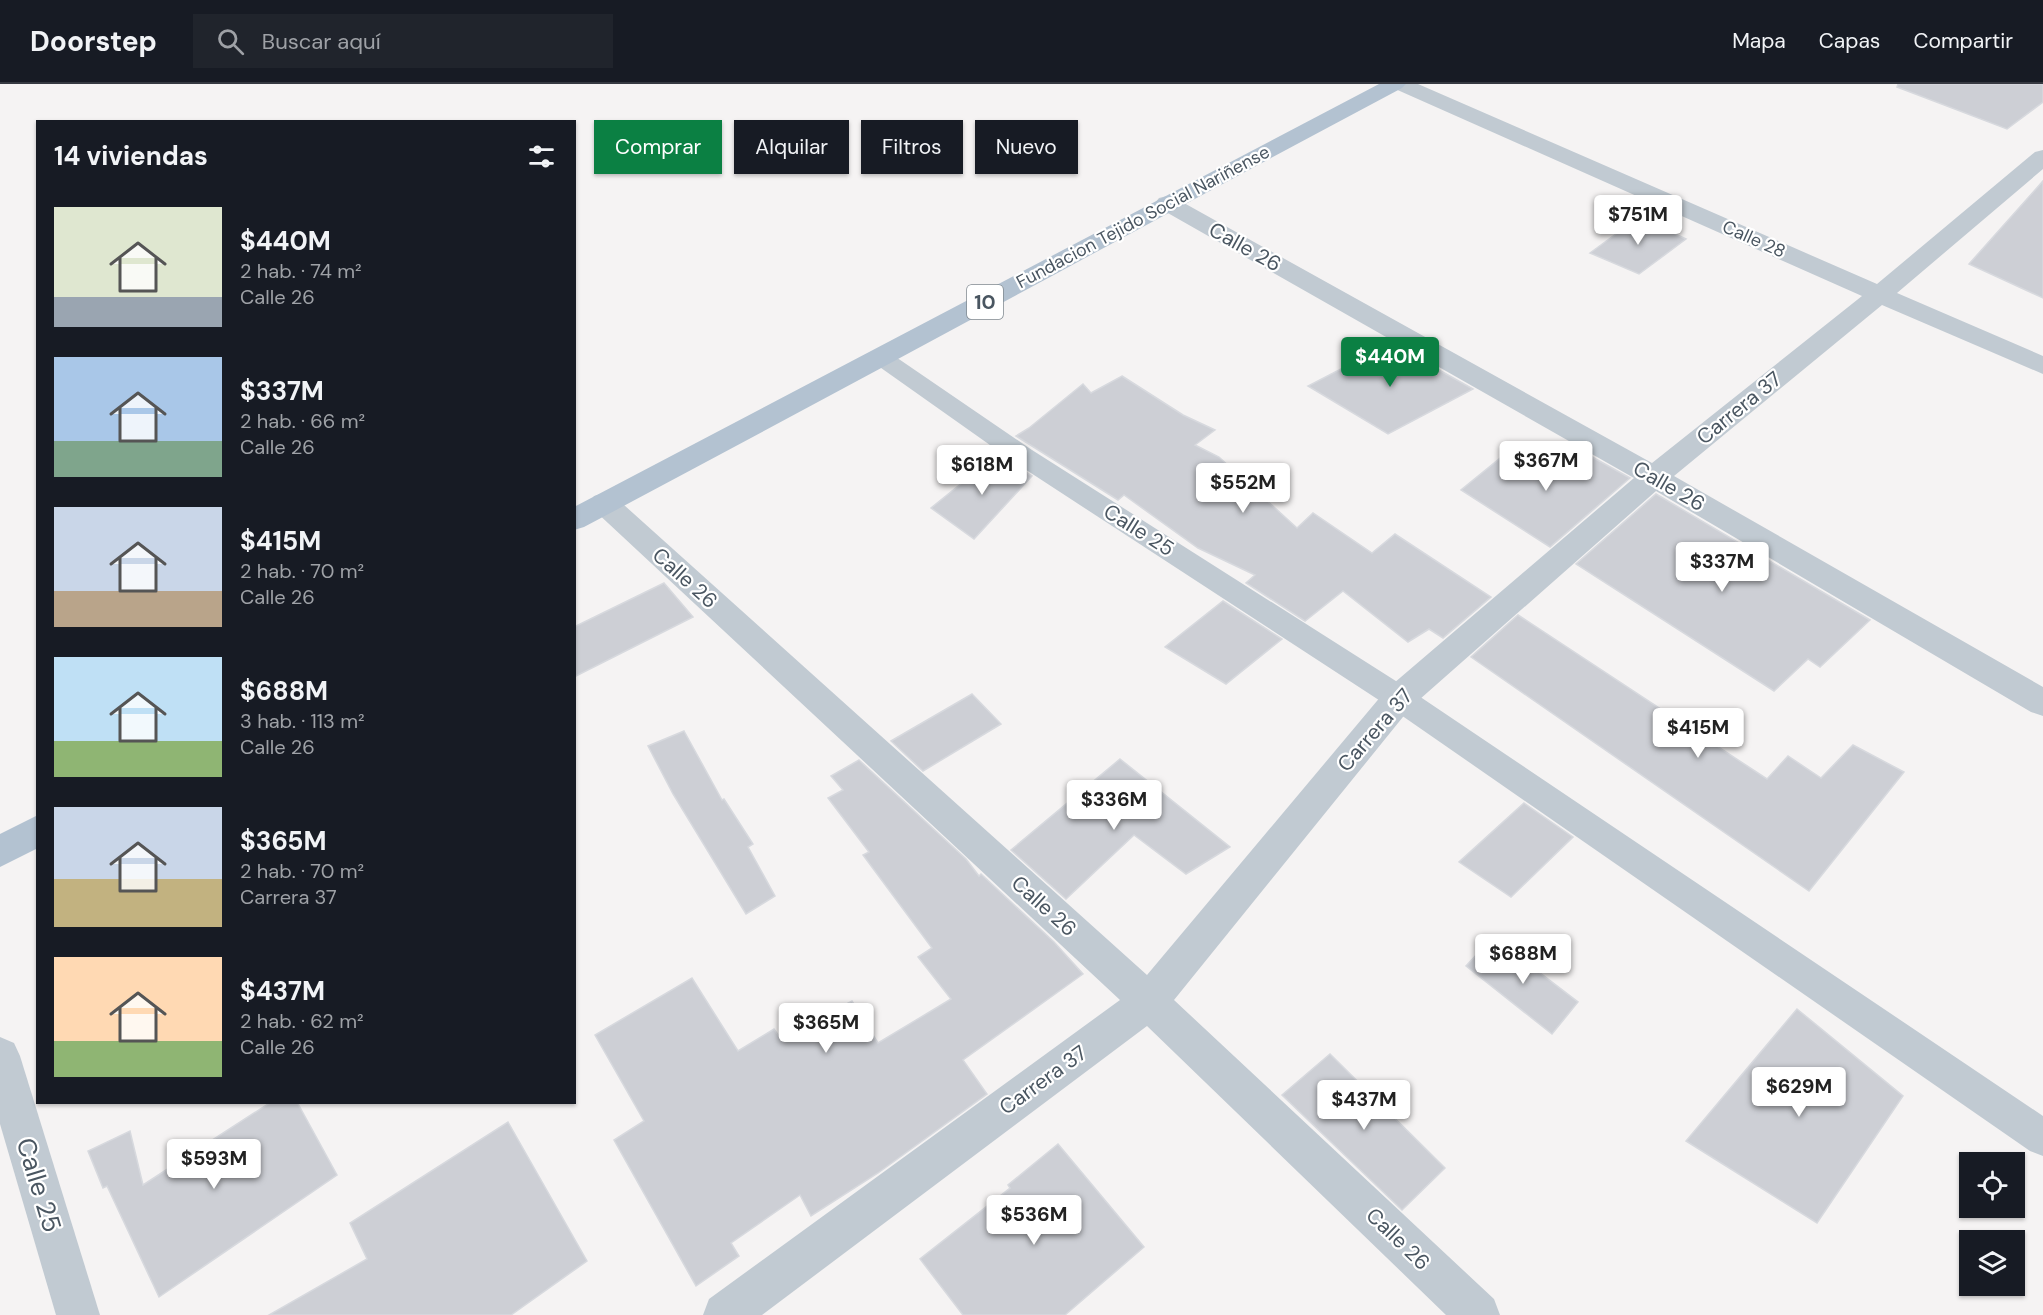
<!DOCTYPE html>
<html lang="es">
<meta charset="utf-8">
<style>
:root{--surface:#171b24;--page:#20242c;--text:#f1f3f6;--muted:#9ea1a6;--line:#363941;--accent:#0b8043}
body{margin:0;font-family:"DM Sans",sans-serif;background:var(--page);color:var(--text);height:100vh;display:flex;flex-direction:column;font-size:22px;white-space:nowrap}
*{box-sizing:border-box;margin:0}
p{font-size:20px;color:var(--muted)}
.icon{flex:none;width:33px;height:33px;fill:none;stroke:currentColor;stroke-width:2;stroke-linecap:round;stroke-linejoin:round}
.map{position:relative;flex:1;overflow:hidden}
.panel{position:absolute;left:36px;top:36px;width:540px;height:984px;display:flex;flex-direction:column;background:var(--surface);border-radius:0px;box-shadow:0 2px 4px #0004}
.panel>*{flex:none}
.hud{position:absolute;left:594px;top:36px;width:570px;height:54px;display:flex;gap:12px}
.tools{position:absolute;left:1959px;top:1068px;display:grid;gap:12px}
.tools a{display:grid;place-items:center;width:66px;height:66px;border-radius:0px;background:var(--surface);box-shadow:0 2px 4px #0004;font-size:30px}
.price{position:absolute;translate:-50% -51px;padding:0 14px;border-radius:6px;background:#fff;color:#222;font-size:20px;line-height:39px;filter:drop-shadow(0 2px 3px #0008)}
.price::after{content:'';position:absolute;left:50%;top:36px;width:18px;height:14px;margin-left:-9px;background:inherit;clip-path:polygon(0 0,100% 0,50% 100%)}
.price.active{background:var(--accent);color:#fff}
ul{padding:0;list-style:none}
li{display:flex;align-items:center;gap:18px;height:150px;padding:0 18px}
li span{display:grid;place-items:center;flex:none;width:168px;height:120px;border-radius:0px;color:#555}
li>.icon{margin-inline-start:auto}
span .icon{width:72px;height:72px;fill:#fffc;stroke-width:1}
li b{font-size:26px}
h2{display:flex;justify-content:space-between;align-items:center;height:72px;padding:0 18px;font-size:26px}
.tag{padding:0 21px;border-radius:0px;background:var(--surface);box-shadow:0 2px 4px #0004;font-size:21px;line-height:54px}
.tag.active{background:var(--accent);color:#fff}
header{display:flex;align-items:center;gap:36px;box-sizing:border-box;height:84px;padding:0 30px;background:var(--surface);border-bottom:2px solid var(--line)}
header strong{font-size:28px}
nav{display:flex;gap:33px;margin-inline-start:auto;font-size:21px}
.search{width:420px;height:54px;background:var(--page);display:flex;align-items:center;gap:15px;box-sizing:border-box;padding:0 21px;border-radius:0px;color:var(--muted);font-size:22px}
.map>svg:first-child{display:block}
.building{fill:#cdcfd5;stroke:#d7d9de;stroke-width:1.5}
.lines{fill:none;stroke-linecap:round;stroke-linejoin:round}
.service{fill:#c1cad2;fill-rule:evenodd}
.minor{fill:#c1cad2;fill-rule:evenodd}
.primary{fill:#b3c2d1;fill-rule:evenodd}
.labels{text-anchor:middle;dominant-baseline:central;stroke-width:4.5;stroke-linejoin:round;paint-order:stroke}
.far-street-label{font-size:18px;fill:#4a5661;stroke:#fff}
.shield{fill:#fff;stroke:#808990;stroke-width:1.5}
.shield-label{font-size:20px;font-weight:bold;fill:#4a5661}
.street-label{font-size:21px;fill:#4a5661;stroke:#fff}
.near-street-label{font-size:26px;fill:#4a5661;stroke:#fff}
</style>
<header>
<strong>Doorstep</strong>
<div class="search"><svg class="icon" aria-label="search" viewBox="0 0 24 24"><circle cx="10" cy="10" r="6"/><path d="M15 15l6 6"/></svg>Buscar aquí</div>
<nav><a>Mapa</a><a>Capas</a><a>Compartir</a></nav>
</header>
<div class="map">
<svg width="2043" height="1231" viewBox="0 0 2043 1231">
<rect width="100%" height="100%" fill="#f5f3f3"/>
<!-- building -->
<g class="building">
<polygon points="1898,0 2043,0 2043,18 2007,45 1897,3"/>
<polygon points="2043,97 2043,214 1969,180"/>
<polygon points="1639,133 1686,155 1639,190 1590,169"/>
<polygon points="1391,259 1473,305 1388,350 1308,302"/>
<polygon points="1122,292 1183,331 1215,346 1195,361 1219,373 1297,444 1313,429 1372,469 1395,450 1491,513 1443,554 1429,545 1408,558 1343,507 1305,537 1246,499 1255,491 1198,464 1124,411 1118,416 1016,352 1029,344 1083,300 1091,309"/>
<polygon points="1576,364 1630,394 1550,463 1461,406 1509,367 1545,387"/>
<polygon points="998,370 1032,392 974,455 931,424"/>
<polygon points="1656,410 1870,536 1820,583 1808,575 1774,607 1576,480"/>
<polygon points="664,499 693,533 574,593 574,543"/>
<polygon points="1223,517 1282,555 1226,600 1165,563"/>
<polygon points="1518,531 1767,695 1788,672 1821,694 1853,661 1904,688 1809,807 1471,573"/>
<polygon points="972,610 1001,640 923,687 891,657"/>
<polygon points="684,647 722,716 724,715 753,760 748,763 775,812 746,830 673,710 648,662"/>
<polygon points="1120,675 1230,763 1186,790 1134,751 1066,815 1011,766"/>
<polygon points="859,676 966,775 979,792 981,790 1054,858 1083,890 963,976 987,1010 878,1089 811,1132 800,1111 731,1159 739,1172 696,1202 614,1056 644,1037 595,951 692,894 738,967 774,945 781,955 852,917 878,959 951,915 918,873 932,864 863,771 869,768 828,714 843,706 831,692"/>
<polygon points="1524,719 1573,753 1511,813 1459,778"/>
<polygon points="1493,853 1578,918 1552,950 1466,882"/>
<polygon points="1797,925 1903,1012 1817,1139 1686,1057"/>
<polygon points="1330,970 1445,1084 1402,1126 1282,1011"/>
<polygon points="271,1018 297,1018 337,1091 159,1213 107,1102 103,1104 88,1067 130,1047 143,1101"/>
<polygon points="508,1038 587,1177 511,1231 269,1231 367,1175 350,1139"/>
<polygon points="1058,1060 1144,1163 1065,1231 963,1231 920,1175 1010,1104 1008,1101"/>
</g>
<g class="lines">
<!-- service -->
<polygon class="service" points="882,267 890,269 1032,366 1410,606 2043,1032 2043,1072 2030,1067 1388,622 1014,378 874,279 870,274 874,269"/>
<!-- minor -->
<g class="minor">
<polygon points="1389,0 1418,0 1877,200 2035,68 2043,66 2043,85 1897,209 2043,272 2043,290 1882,221 1674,392 2043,603 2043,632 2031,628 1656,407 1411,623 1174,916 1494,1215 1500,1231 1446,1231 1147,942 762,1231 703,1231 709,1215 1120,916 594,426 589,419 594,412 604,409 614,412 1147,891 1387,605 1634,394 1159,124 1155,119 1159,114 1167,112 1175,114 1652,379 1862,212 1393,4"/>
<polygon points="0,953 14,959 20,972 100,1231 56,1231 0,1040"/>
</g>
<!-- primary -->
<g class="primary">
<path d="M 1379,0 L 1406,0 L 1402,4 C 1129,149 858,298 584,443 L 574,446 L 574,423 Z"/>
<polygon points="38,731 38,764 0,783 0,750"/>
</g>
</g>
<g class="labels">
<!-- far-street labels -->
<g class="far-street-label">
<text transform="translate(1143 133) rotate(-28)">Fundacion Tejido Social Nariñense</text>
<text transform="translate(1754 155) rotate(24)">Calle 28</text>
</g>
<!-- shield labels -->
<rect class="shield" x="967" y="201" width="36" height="34" rx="4.5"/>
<g class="shield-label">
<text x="985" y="218">10</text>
</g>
<!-- street labels -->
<g class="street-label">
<text transform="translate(1245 163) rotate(29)">Calle 26</text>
<text transform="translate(1739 324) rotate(-39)">Carrera 37</text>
<text transform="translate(1669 402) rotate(30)">Calle 26</text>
<text transform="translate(1139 446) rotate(32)">Calle 25</text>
<text transform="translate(685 494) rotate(42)">Calle 26</text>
<text transform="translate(1375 646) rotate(-49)">Carrera 37</text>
<text transform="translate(1044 822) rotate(42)">Calle 26</text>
<text transform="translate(1043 996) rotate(-36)">Carrera 37</text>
<text transform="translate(1398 1155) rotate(44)">Calle 26</text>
</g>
<!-- near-street labels -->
<g class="near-street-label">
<text transform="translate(39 1101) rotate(73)">Calle 25</text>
</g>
</g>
</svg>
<div class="tools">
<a><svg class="icon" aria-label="locate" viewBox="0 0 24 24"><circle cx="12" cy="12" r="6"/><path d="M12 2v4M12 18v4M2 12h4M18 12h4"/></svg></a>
<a><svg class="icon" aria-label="layers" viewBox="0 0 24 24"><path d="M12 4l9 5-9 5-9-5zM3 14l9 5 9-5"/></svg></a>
</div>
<b class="price" style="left:1638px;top:162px">$751M</b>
<b class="price active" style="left:1390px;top:304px">$440M</b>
<b class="price" style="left:1546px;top:408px">$367M</b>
<b class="price" style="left:982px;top:412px">$618M</b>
<b class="price" style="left:1243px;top:430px">$552M</b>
<b class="price" style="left:1722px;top:509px">$337M</b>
<b class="price" style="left:1698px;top:675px">$415M</b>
<b class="price" style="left:1114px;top:747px">$336M</b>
<b class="price" style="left:1523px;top:901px">$688M</b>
<b class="price" style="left:826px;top:970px">$365M</b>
<b class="price" style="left:1799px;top:1034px">$629M</b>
<b class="price" style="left:1364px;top:1047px">$437M</b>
<b class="price" style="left:214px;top:1106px">$593M</b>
<b class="price" style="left:1034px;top:1162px">$536M</b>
<div class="hud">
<a class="tag active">Comprar</a>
<a class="tag">Alquilar</a>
<a class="tag">Filtros</a>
<a class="tag">Nuevo</a>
</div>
<section class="panel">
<h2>14 viviendas<svg class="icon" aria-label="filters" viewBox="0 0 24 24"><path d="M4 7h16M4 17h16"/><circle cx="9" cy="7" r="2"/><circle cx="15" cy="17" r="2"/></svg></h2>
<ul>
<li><span style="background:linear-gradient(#dfe7d0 75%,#9aa5b1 0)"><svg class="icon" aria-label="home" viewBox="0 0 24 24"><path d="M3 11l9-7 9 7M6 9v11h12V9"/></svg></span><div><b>$440M</b><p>2 hab. · 74 m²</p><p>Calle 26</p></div></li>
<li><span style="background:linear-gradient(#a9c7e8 70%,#7fa58c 0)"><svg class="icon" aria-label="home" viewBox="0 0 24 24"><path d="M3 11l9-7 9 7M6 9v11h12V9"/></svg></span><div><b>$337M</b><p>2 hab. · 66 m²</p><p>Calle 26</p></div></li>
<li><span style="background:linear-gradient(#c9d6e8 70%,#b9a48a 0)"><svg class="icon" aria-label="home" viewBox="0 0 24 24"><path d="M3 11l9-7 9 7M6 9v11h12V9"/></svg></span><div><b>$415M</b><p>2 hab. · 70 m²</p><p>Calle 26</p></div></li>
<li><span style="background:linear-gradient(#bfe0f5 70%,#8fb573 0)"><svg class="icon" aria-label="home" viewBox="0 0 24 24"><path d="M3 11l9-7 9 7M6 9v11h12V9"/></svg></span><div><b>$688M</b><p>3 hab. · 113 m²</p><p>Calle 26</p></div></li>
<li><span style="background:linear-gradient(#c9d6e8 60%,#c2b280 0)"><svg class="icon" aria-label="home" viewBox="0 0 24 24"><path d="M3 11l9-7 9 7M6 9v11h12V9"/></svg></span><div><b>$365M</b><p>2 hab. · 70 m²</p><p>Carrera 37</p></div></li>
<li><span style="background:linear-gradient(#ffd9b3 70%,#8fb573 0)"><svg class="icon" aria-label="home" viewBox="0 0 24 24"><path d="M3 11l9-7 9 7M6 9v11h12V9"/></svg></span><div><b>$437M</b><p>2 hab. · 62 m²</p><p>Calle 26</p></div></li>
</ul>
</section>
</div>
